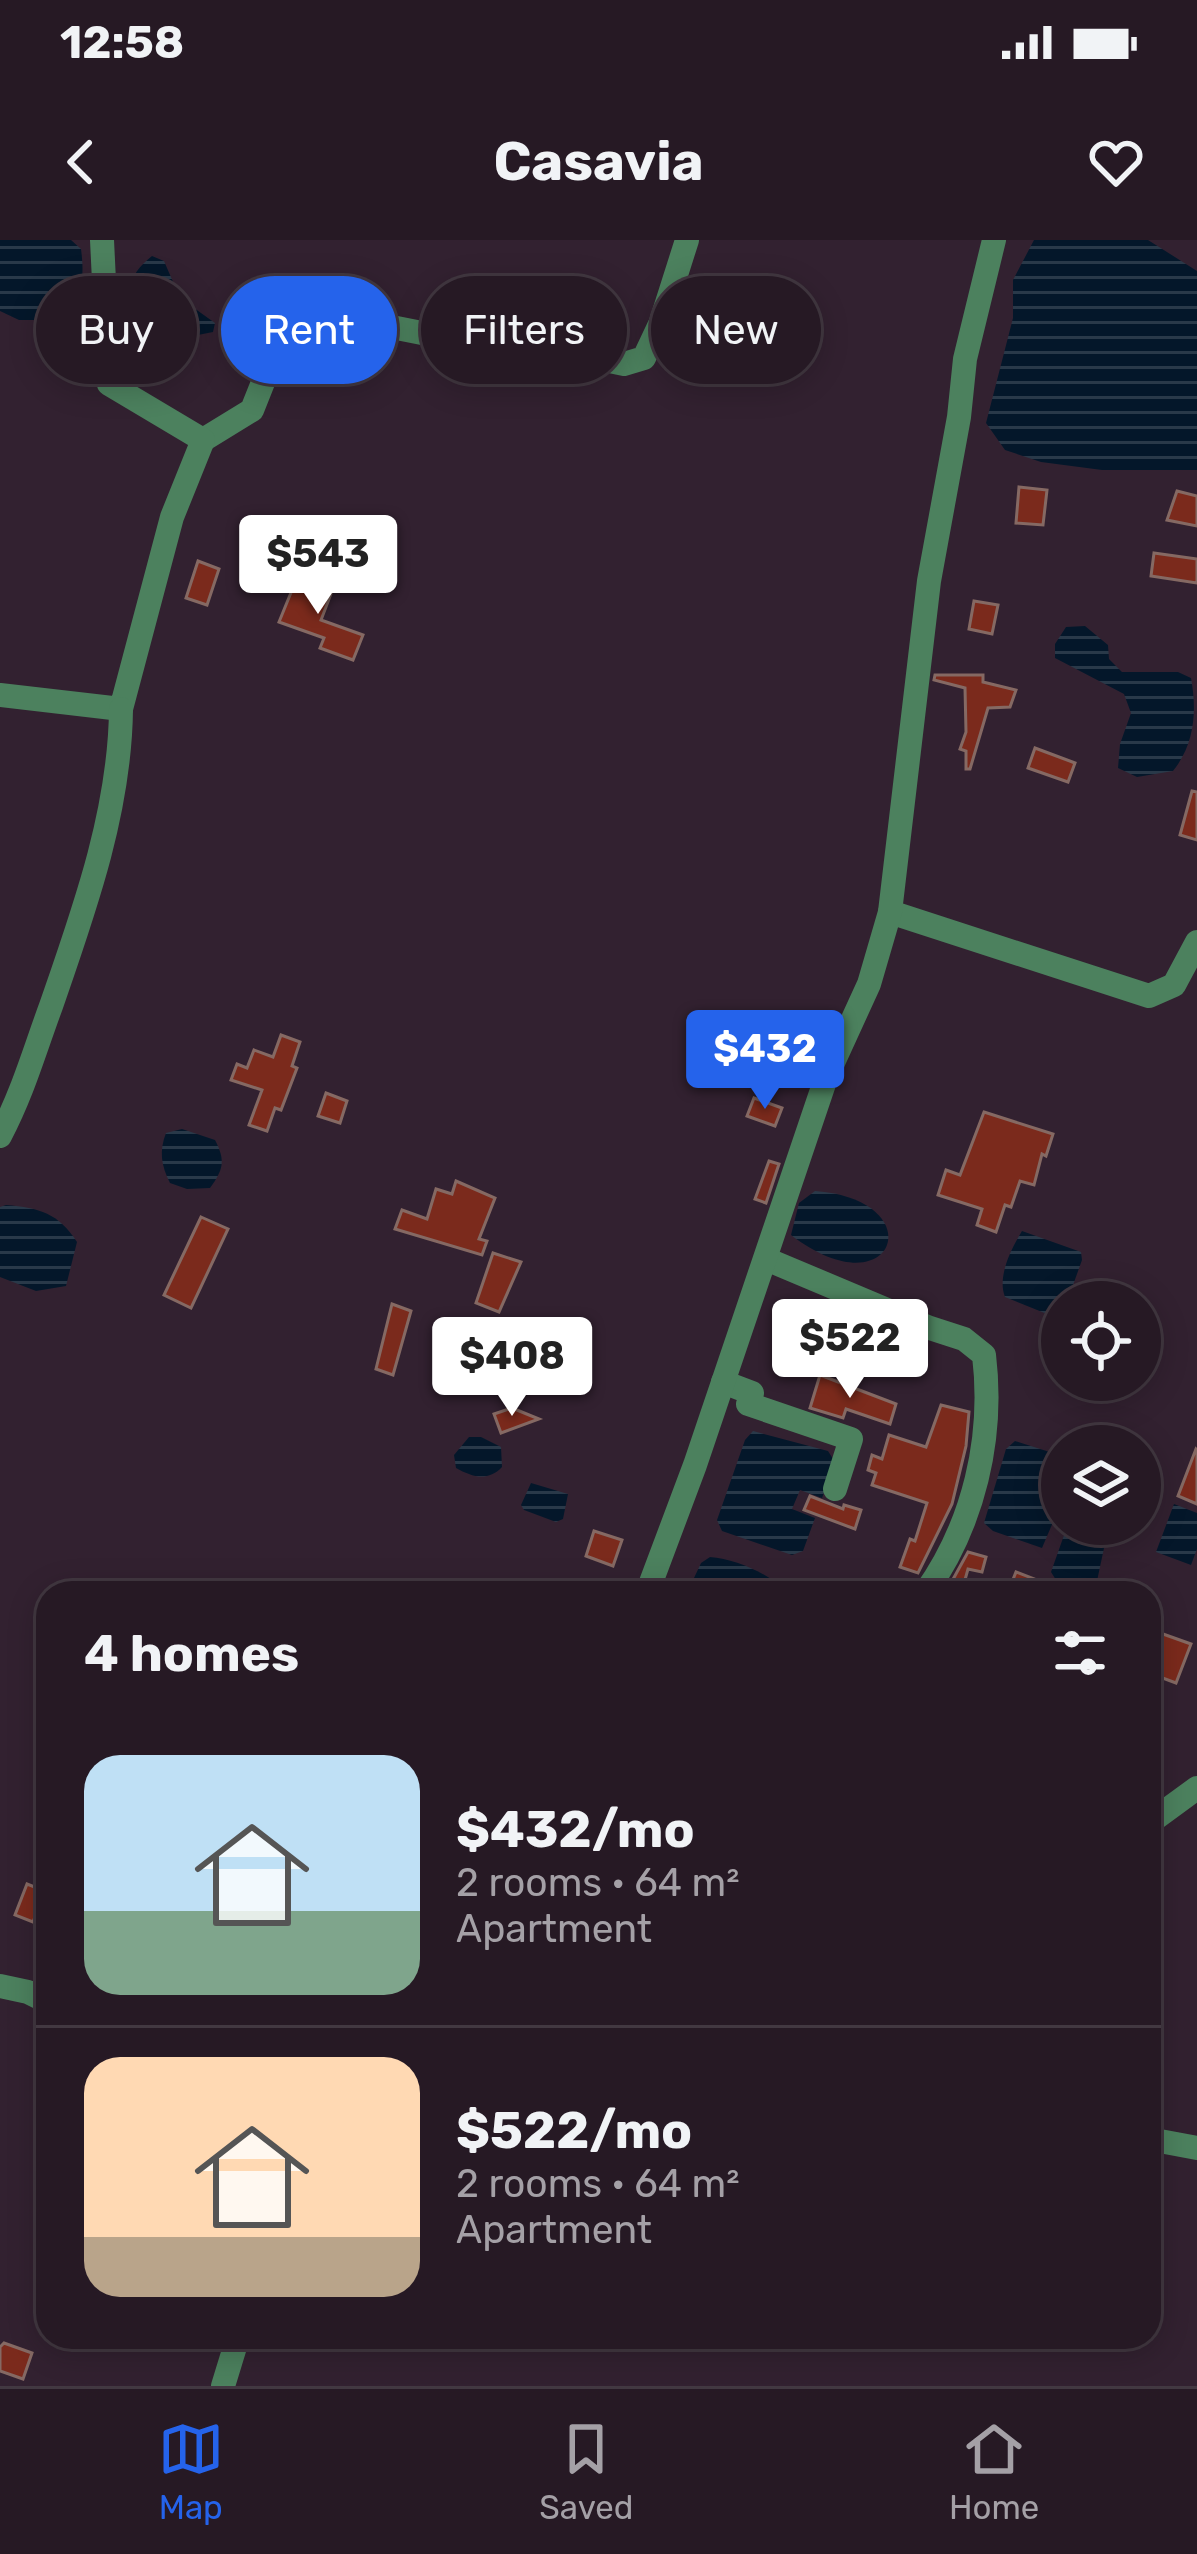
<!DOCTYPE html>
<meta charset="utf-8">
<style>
:root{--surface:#261924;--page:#2e222c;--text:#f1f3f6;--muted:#a4a0a6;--line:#423841;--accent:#2563eb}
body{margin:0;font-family:Rubik,sans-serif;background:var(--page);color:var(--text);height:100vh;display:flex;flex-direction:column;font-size:45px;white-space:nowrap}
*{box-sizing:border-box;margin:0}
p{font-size:39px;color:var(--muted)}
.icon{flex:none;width:66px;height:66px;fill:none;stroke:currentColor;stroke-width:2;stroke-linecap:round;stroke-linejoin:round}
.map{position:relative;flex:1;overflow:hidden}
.sheet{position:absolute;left:36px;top:1341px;width:1125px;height:768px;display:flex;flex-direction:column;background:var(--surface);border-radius:36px;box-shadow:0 6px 30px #0003,0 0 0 3px var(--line)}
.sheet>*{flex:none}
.hud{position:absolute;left:36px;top:36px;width:1125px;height:108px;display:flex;gap:24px}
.fabs{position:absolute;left:1041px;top:1041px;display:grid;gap:24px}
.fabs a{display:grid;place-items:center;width:120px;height:120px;border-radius:50%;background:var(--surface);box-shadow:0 6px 30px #0003,0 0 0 3px var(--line);font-size:60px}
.price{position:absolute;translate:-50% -102px;padding:0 27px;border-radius:12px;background:#fff;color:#222;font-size:39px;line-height:78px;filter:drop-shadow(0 3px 6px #0008)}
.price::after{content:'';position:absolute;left:50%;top:72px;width:36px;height:27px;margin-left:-18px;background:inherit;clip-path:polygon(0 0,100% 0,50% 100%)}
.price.current{background:var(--accent);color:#fff}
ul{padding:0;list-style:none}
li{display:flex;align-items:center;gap:36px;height:300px;padding:0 48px}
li+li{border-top:3px solid var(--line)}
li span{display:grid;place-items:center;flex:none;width:336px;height:240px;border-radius:36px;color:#555}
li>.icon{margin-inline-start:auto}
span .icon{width:144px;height:144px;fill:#fffc;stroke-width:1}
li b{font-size:51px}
h2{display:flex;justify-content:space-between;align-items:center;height:144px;padding:0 48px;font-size:51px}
.chip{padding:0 42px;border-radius:54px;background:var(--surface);box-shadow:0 6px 30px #0003,0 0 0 3px var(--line);font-size:42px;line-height:108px}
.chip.current{background:var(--accent);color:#fff}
.status{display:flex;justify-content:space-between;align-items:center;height:84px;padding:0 60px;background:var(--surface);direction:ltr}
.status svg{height:33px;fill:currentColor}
header{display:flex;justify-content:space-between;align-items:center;height:156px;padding:0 48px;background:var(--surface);font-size:54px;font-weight:700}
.tab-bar{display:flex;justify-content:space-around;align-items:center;height:168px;border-top:3px solid var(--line);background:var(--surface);font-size:33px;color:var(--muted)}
.tab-bar a{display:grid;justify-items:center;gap:6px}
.tab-bar .current{color:var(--accent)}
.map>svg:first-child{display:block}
.water{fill:url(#water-rules)}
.building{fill:#7b2a1c;stroke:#856963;stroke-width:3}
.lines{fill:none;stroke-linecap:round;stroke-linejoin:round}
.minor{stroke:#4c815e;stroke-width:24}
</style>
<div class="status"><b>12:58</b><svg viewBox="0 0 49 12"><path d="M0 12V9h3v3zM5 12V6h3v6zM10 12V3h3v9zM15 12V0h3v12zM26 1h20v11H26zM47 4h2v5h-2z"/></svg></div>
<header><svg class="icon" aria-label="back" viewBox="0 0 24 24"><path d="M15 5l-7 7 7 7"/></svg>Casavia<svg class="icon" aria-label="heart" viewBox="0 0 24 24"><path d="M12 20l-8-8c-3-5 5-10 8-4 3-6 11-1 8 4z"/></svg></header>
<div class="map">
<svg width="1197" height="2146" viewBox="0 0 1197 2146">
<defs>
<pattern id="water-rules" width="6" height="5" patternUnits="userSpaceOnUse" patternTransform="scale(3)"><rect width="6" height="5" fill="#04172a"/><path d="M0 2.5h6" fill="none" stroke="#293949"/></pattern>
</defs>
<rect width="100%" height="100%" fill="#322130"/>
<!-- water -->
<g class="water">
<path d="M 0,0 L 71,0 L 81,9 C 85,40 82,57 60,80 L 19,80 L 0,71 Z"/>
<polygon points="1034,0 1148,0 1197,31 1197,230 1102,230 1041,222 1005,210 986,183 1013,78 1013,40"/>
<path d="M 152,16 L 164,21 L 180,58 L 215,83 L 213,92 L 183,98 L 140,86 C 121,60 127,35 152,16 Z"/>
<path d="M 1085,386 L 1108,405 L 1109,419 L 1122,432 L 1178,432 L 1191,438 C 1197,470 1195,504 1173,531 L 1137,537 L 1118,528 L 1120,504 L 1131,473 L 1124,454 L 1055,418 L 1055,404 L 1066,387 Z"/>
<path d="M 182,889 L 215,900 C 226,921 223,930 210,948 L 187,949 L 170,943 C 161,925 159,911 166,893 Z"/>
<path d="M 815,951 C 935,960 894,1074 791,995 L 799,963 Z"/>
<path d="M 6,965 C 40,968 58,973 77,1002 L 66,1046 L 36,1051 L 0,1037 L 0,967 Z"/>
<path d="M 1022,991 L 1081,1012 L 1082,1020 L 1067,1062 L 1062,1062 L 1061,1074 L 1052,1076 L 1005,1057 C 997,1037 1011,1009 1022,991 Z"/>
<polygon points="753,1191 828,1211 835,1222 822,1258 800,1250 792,1269 815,1278 803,1311 792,1315 722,1291 717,1280 745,1200"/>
<path d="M 469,1197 L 481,1197 L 501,1207 L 502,1227 C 488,1242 472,1237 456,1228 L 454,1215 Z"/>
<polygon points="1015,1201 1062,1216 1062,1261 1042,1308 993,1291 984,1283 1006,1209"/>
<polygon points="531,1243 568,1254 563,1279 556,1282 524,1270 521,1265"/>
<polygon points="1174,1264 1197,1273 1197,1309 1191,1325 1156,1312"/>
<polygon points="1068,1284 1090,1284 1107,1294 1097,1341 1091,1348 1056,1340 1051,1332"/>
<path d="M 710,1317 C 734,1319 762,1331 781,1346 L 781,1353 L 687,1353 L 701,1323 Z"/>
</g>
<!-- building -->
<g class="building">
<polygon points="773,84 802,90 794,126 765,120"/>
<polygon points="1019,247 1047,250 1043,285 1016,283"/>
<polygon points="1177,251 1197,256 1197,286 1167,280"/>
<polygon points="1154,313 1197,319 1197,343 1151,336"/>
<polygon points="198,321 219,329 207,365 186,358"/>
<polygon points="299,333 334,346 321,380 363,395 353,420 320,408 324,398 279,382"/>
<polygon points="974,361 998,365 992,394 969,389"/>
<polygon points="935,435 983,435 983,442 1016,450 1010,467 988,468 970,529 966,529 966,511 960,509 966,492 965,448 934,440"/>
<polygon points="1035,508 1075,523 1068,542 1028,528"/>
<polygon points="1192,551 1197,552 1197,600 1180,595"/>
<polygon points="281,795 300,802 292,826 297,828 281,870 275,868 267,891 249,885 262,850 231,840 237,824 247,828 254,810 273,817"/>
<polygon points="326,853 347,861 340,883 318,876"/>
<polygon points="754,858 782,868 775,886 747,876"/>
<polygon points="984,872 1053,894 1046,916 1042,914 1034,945 1020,941 1011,967 1005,965 996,992 977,985 982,969 938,955 946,930 960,935"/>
<polygon points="769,921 779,924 766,963 755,959"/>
<polygon points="456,941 495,958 479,999 487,1001 482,1015 395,989 402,970 427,979 436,949 452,954"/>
<polygon points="201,977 228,989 191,1068 164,1055"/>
<polygon points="493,1013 521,1022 499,1072 476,1063"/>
<polygon points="392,1064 411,1071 393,1135 376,1129"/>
<polygon points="820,1135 896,1164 890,1184 846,1169 843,1178 810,1168"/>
<polygon points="941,1165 969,1172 966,1206 952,1264 918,1333 900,1327 910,1299 915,1301 927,1263 872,1245 876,1233 868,1230 872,1215 882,1219 889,1195 926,1207"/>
<polygon points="512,1168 539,1179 501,1193 494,1174"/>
<polygon points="1196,1209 1197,1210 1197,1264 1178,1256"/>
<polygon points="810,1256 843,1269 844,1265 861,1270 855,1289 804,1270"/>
<polygon points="594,1291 622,1300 613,1326 586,1316"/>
<polygon points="968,1312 986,1317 982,1332 968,1329 963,1347 951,1343"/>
<polygon points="1016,1332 1068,1352 1068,1353 1024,1353 1010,1347"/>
<polygon points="1149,1389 1191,1404 1176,1443 1149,1433"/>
<polygon points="27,1644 45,1651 33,1682 15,1675"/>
<polygon points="4,2103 32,2113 23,2139 0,2131 0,2107"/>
</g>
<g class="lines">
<!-- minor -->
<g class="minor">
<polyline points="203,200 252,170 285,87 309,77 346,78 427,94 551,109 624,124 644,118 661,82 687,0"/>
<polyline points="0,455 121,469 172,277 203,200 109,144 102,0"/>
<polyline points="890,672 1149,756 1174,745 1197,702"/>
<path d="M 0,896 C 23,852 34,812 51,766 C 84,671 120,571 121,469"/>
<path d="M 766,1019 L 930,1088 L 964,1099 L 984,1115 C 994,1198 974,1284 925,1353"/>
<polyline points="723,1142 752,1153 748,1164 851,1199 835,1249"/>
<polyline points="647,1353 695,1225 826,838 869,744 890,672 929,341 959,177 965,119 994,0"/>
<polyline points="1149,1583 1197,1548"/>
<polyline points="0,1746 28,1752 48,1762"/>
<polyline points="1149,1899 1197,1908"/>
<polyline points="223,2146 238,2097"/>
</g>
</g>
</svg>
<div class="fabs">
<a><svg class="icon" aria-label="locate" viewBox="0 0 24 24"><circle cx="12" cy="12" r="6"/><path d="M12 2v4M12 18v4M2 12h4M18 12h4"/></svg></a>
<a><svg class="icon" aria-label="layers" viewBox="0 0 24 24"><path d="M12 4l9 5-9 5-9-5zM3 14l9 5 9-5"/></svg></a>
</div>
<b class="price" style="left:318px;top:377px">$543</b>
<b class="price current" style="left:765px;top:872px">$432</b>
<b class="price" style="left:850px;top:1161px">$522</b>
<b class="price" style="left:512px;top:1179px">$408</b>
<div class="hud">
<a class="chip">Buy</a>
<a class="chip current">Rent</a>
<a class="chip">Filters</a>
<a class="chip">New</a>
</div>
<section class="sheet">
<h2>4 homes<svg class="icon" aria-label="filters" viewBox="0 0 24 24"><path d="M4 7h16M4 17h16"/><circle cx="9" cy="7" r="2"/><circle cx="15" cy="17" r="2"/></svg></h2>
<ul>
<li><span style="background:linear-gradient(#bfe0f5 65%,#7fa58c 0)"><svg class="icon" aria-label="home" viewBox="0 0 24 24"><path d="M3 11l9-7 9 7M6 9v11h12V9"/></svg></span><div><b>$432/mo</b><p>2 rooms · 64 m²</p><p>Apartment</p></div></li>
<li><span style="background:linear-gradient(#ffd9b3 75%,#b9a48a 0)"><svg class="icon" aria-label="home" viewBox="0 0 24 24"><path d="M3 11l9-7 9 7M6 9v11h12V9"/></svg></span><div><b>$522/mo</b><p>2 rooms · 64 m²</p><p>Apartment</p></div></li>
</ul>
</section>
</div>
<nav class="tab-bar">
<a class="current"><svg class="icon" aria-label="map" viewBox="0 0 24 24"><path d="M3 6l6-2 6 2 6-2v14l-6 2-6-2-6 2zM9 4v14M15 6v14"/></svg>Map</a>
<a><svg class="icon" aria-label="saved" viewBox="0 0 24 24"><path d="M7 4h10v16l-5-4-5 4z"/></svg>Saved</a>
<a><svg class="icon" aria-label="home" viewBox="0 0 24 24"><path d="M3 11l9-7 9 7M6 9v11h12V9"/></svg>Home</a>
</nav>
